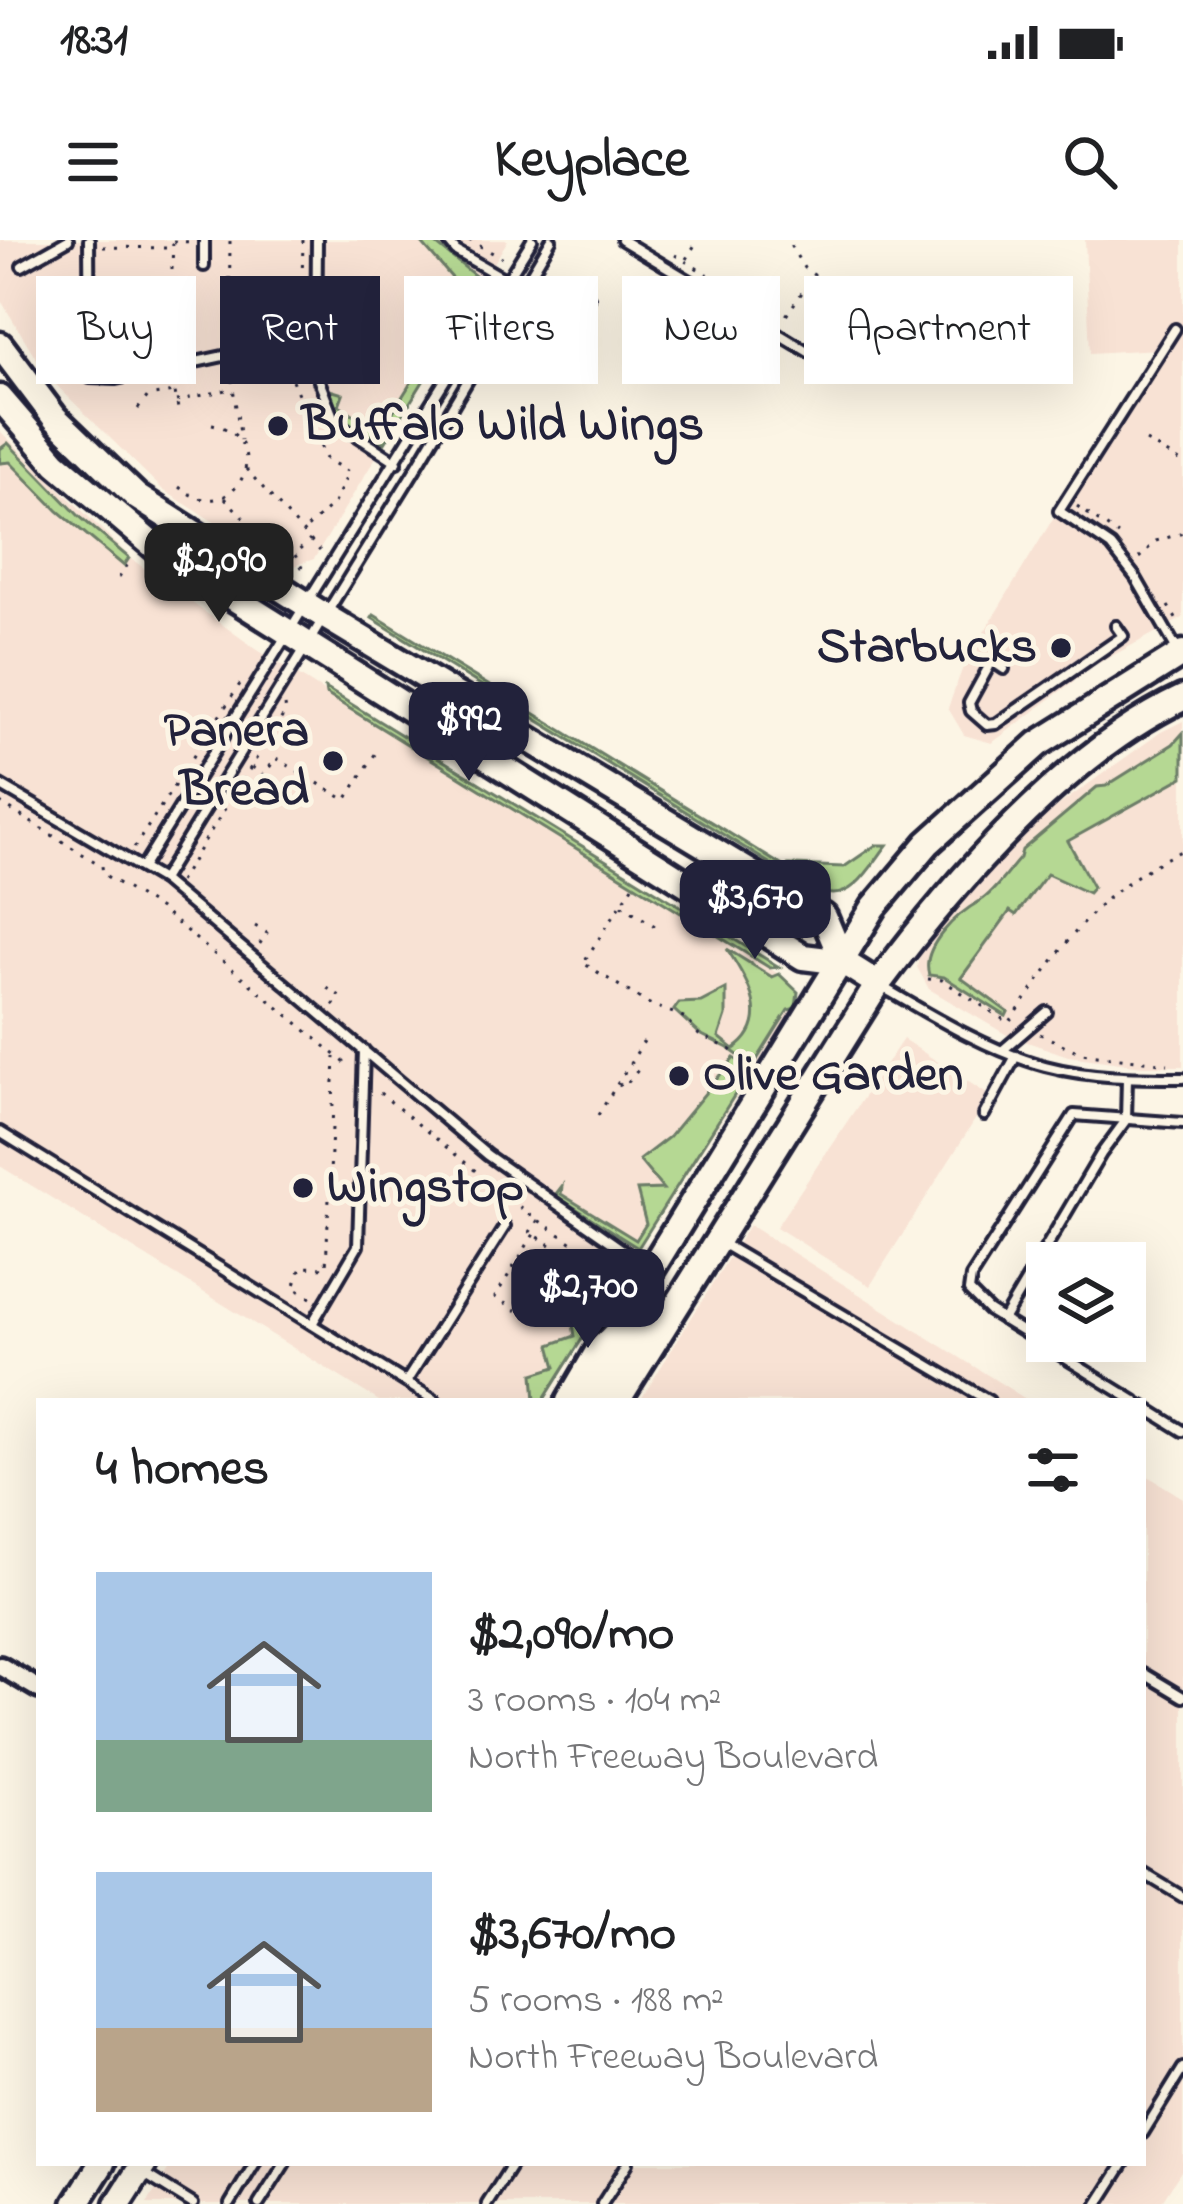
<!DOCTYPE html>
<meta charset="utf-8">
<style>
:root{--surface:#fff;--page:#f6f6f6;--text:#202124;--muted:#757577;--accent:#22223b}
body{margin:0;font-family:"Indie Flower",sans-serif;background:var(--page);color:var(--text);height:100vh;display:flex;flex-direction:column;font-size:45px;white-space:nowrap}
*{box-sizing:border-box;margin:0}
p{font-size:39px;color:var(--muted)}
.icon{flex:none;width:66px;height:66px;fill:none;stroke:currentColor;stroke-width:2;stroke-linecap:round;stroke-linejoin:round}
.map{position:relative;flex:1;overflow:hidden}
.details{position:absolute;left:36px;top:1158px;width:1110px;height:768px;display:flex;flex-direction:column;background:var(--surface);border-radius:0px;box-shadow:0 12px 48px #0002}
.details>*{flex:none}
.top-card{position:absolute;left:36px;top:36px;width:1113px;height:108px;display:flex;gap:24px}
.tools{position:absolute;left:1026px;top:1002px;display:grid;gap:24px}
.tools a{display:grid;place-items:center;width:120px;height:120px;border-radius:0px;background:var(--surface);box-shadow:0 12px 48px #0002;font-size:60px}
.price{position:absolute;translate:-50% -102px;padding:0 27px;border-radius:24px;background:var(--accent);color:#fff;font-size:39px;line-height:78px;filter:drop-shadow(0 3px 6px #0008)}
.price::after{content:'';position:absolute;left:50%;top:72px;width:36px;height:27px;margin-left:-18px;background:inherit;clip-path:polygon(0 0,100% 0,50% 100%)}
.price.current{background:#222;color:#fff}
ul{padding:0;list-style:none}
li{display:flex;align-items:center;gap:36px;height:300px;padding:0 60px}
li span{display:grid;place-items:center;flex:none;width:336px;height:240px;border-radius:0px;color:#555}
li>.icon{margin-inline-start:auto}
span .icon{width:144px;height:144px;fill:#fffc;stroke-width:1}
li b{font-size:51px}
h2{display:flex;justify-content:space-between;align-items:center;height:144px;padding:0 60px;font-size:51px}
.pill{padding:0 42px;border-radius:0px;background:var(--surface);box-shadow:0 12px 48px #0002;font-size:42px;line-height:108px}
.pill.current{background:var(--accent);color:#fff}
.status{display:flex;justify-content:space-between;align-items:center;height:84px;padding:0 60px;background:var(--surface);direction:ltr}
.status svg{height:33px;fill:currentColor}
header{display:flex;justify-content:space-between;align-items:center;height:156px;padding:0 60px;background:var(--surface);font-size:54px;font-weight:700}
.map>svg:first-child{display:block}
.built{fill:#f8e2d4}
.green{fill:#b5d893;stroke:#6c7d67;stroke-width:3}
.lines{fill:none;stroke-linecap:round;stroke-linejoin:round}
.lane-casing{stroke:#22223b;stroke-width:16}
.street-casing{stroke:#22223b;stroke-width:26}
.secondary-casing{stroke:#22223b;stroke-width:33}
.path{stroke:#22223b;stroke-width:3;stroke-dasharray:3 9;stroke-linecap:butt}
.lane{stroke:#fcf5e5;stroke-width:8}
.street{stroke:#fcf5e5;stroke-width:16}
.secondary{stroke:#fcf5e5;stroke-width:24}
.poi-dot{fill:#22223b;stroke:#fcf5e5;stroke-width:4.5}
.labels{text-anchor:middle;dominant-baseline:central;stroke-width:10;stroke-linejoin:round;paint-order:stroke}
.poi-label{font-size:51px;font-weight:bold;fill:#22223b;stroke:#fcf5e5;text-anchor:start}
</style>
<div class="status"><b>18:31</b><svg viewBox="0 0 49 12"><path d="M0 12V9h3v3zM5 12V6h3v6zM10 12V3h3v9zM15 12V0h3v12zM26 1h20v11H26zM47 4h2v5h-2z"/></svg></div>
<header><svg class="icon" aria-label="menu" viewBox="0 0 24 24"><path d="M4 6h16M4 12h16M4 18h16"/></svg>Keyplace<svg class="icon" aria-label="search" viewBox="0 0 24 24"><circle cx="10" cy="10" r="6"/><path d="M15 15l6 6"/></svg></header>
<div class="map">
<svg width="1183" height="1964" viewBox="0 0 1183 1964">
<rect width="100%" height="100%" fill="#fcf5e5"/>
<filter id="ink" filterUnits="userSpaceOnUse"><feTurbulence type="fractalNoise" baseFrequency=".00833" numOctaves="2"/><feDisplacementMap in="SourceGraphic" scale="24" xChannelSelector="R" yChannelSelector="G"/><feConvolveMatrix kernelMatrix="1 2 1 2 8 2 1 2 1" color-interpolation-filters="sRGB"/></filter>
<g filter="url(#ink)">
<!-- built -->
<g class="built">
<polygon points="0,0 508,0 314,319 288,328 163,250 47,136 0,59"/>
<polygon points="1085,0 1183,0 1183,378 1095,425 992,503 964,495 948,468 963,427 1154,112 1175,108 1090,113"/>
<polygon points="0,191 133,320 256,409 780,735 794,768 539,1161 379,1161 0,926"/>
<polygon points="1183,481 1183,826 1143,826 1068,816 1007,795 929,749 917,727 920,713 966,656 1048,573 1161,492"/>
<polygon points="903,799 990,856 870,1046 776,987"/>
<polygon points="749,985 1029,1161 640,1161"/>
<polygon points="1143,1233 1183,1258 1183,1928 1160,1964 147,1964 172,1923 1143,1923"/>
</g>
<!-- green -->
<g class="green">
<polygon points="419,0 431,0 484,43 385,203 340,177 330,150 343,154 339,165 367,183 376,170 389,178 459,66 442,54 452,38"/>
<polygon points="8,203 79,276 129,318 124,326 58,271 10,222 0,223 0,209"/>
<polygon points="374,375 820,649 821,655 372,378"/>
<polygon points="325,448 779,727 770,728 326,454"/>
<path d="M 1183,493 L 1183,537 L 1068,601 L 1093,647 L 1088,653 L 1047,634 L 1016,675 L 1010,671 L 961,738 L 1008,772 L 1006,776 L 944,737 L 929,735 C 920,707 958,673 980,661 C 994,653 1008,631 1020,618 L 1022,610 L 1097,547 L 1106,546 L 1173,504 Z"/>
<path d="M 876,605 L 887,605 C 872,624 853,661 826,653 L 824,645 L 792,625 L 844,627 Z"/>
<path d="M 727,709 L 772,737 L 779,734 L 798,752 L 796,768 L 788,770 L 753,826 L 728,808 L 700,794 L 674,770 L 679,763 L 701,762 L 726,749 L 726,776 L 719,797 L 734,809 C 774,782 747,739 727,709 Z"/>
<polygon points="734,818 751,829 638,1008 555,955 562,946 561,954 636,1000 646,984 637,950 663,949 639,920 669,897"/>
<polygon points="616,1032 621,1037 543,1161 535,1161 533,1134 556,1127 550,1105 575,1096 572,1079 590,1074 586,1057 604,1051"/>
</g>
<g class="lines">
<defs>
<g id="lane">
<polyline points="89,0 90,138 116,139 317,96"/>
<polyline points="317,0 316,133 335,182 397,222"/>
<polyline points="447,0 456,11 571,77 581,72 589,58"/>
<polyline points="622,0 832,126"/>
<polyline points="22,26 68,0"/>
<polyline points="204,26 204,0"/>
<polyline points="1175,89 1059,271 1111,306 1136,338 1179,413"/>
<polyline points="1004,429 992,421 969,463 971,471 987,485 996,484 1123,396 1116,386"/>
<polyline points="0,545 162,640 487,915 650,1029"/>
<polyline points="142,628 532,0"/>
<polyline points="162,640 413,233 551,0"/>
<path d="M 879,745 C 932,776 987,810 1045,826 C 1090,838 1137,838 1183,838"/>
<polyline points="1003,810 1047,772"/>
<polyline points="984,875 1016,816"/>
<polyline points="0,892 436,1161"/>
<polyline points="723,1004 989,1161"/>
<polyline points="1003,1080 1101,914 1126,880 1127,838"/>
<polyline points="312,1084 358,1006 364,810"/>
<polyline points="406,1142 505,986"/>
<polyline points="1135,1161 989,1071 969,1051 971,1037 1074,875 1183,883"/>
<polyline points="1143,1166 1183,1191"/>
<polyline points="1143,1433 1183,1457"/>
<polyline points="1143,1633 1183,1657"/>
<polyline points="1143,1893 1183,1828"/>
<polyline points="143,1933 193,1964"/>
<polyline points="230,1964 255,1923"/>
<polyline points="259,1964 285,1923"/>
<polyline points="487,1964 513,1923"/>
<polyline points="602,1964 628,1923"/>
<polyline points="1098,1964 1124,1923"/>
</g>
<polyline id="street" points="0,1426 39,1449"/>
<g id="secondary">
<polyline points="0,105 55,178 137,257 323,375 824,677 843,722"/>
<polyline points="0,158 56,223 161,312 803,717 843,722 878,744"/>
<polyline points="569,1161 597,1113 636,1073 651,1030 874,667 928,603 1038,504 1183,413"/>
<polyline points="593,1161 638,1088 637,1082"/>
<path d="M 617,1161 L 878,744 C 954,642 1066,513 1183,458"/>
<polyline points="76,1964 102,1923"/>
<polyline points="118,1964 144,1923"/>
</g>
</defs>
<!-- lane casing -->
<use href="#lane" class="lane-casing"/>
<!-- street casing -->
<use href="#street" class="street-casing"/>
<!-- secondary casing -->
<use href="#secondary" class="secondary-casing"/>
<!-- path -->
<g class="path">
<polyline points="469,0 502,18"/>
<polyline points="173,1 192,2"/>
<polyline points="103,7 171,8"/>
<polyline points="675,15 783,80 814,35 804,28 787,0"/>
<polyline points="686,19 698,0"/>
<polyline points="231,87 287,88"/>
<polyline points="301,87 303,0"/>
<polyline points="229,100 230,0"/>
<polyline points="169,114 173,0"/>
<polyline points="104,115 154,116"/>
<polyline points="230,128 241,200"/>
<polyline points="233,139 301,123"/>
<polyline points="292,140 326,219 349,232 334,263 303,292"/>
<polyline points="173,141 178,169"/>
<polyline points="176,161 231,149"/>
<polyline points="138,169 148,156 173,152"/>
<polyline points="1146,201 1183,223"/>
<polyline points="246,229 320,311"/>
<path d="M 179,247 C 238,294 281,193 206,183"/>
<polyline points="225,258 286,323 310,300"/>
<polyline points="1077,266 1118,295"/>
<polyline points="295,315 305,333"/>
<polyline points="1139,318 1156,301 1183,293"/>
<polyline points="119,338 132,318"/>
<polyline points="1168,366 1180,385"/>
<polyline points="252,527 264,535 276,518 346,560 377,511"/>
<polyline points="0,563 102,626 103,634 160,669 350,827"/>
<polyline points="134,608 242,441"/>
<polyline points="179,642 286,471 285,466"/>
<polyline points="633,646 583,723 647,763 686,778 699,795 728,808 752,827"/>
<polyline points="622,665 658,688"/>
<polyline points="255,686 267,693 259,705"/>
<path d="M 928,739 L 942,740 L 1009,783 C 1065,705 1092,653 1183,610"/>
<polyline points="327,748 340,756 333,766"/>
<polyline points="1040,794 1081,813 1168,824"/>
<polyline points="619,844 624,847 638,830"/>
<polyline points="380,853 526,972 624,1037"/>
<polyline points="598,875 644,801"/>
<polyline points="538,980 530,992 567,1015"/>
<polyline points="311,1058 294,1048 301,1027 326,1028 335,817"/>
<polyline points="527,1077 495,1057 534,994"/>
</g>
<!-- lane -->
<use href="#lane" class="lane"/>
<!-- street -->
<use href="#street" class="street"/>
<!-- secondary -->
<use href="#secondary" class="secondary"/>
</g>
</g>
<!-- markers -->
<g class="poi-dot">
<circle cx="278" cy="186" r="12"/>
<circle cx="1061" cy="408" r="12"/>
<circle cx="333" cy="521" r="12"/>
<circle cx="679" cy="836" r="12"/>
<circle cx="303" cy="948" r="12"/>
</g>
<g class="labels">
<!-- poi labels -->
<g class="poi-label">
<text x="302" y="186">Buffalo Wild Wings</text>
<text x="1037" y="408" text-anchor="end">Starbucks</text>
<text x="309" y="492" text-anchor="end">Panera<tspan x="309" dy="59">Bread</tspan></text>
<text x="703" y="836">Olive Garden</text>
<text x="327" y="948">Wingstop</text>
</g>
</g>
</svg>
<div class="tools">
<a><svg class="icon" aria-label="layers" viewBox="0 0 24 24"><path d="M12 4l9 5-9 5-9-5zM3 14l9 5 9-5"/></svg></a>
</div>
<b class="price current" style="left:219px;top:385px">$2,090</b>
<b class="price" style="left:469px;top:544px">$992</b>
<b class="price" style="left:755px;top:722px">$3,670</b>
<b class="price" style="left:588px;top:1111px">$2,700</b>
<div class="top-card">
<a class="pill">Buy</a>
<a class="pill current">Rent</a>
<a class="pill">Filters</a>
<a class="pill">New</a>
<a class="pill">Apartment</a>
</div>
<section class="details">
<h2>4 homes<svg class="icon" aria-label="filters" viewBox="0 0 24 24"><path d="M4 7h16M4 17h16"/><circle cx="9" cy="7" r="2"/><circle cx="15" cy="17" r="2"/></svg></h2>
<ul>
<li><span style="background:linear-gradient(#a9c7e8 70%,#7fa58c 0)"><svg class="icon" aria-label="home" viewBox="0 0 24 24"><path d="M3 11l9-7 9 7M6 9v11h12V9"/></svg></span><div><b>$2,090/mo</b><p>3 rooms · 104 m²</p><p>North Freeway Boulevard</p></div></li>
<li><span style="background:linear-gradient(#a9c7e8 65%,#b9a48a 0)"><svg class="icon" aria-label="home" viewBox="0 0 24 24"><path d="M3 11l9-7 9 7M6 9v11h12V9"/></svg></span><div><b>$3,670/mo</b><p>5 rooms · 188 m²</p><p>North Freeway Boulevard</p></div></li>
</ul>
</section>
</div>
